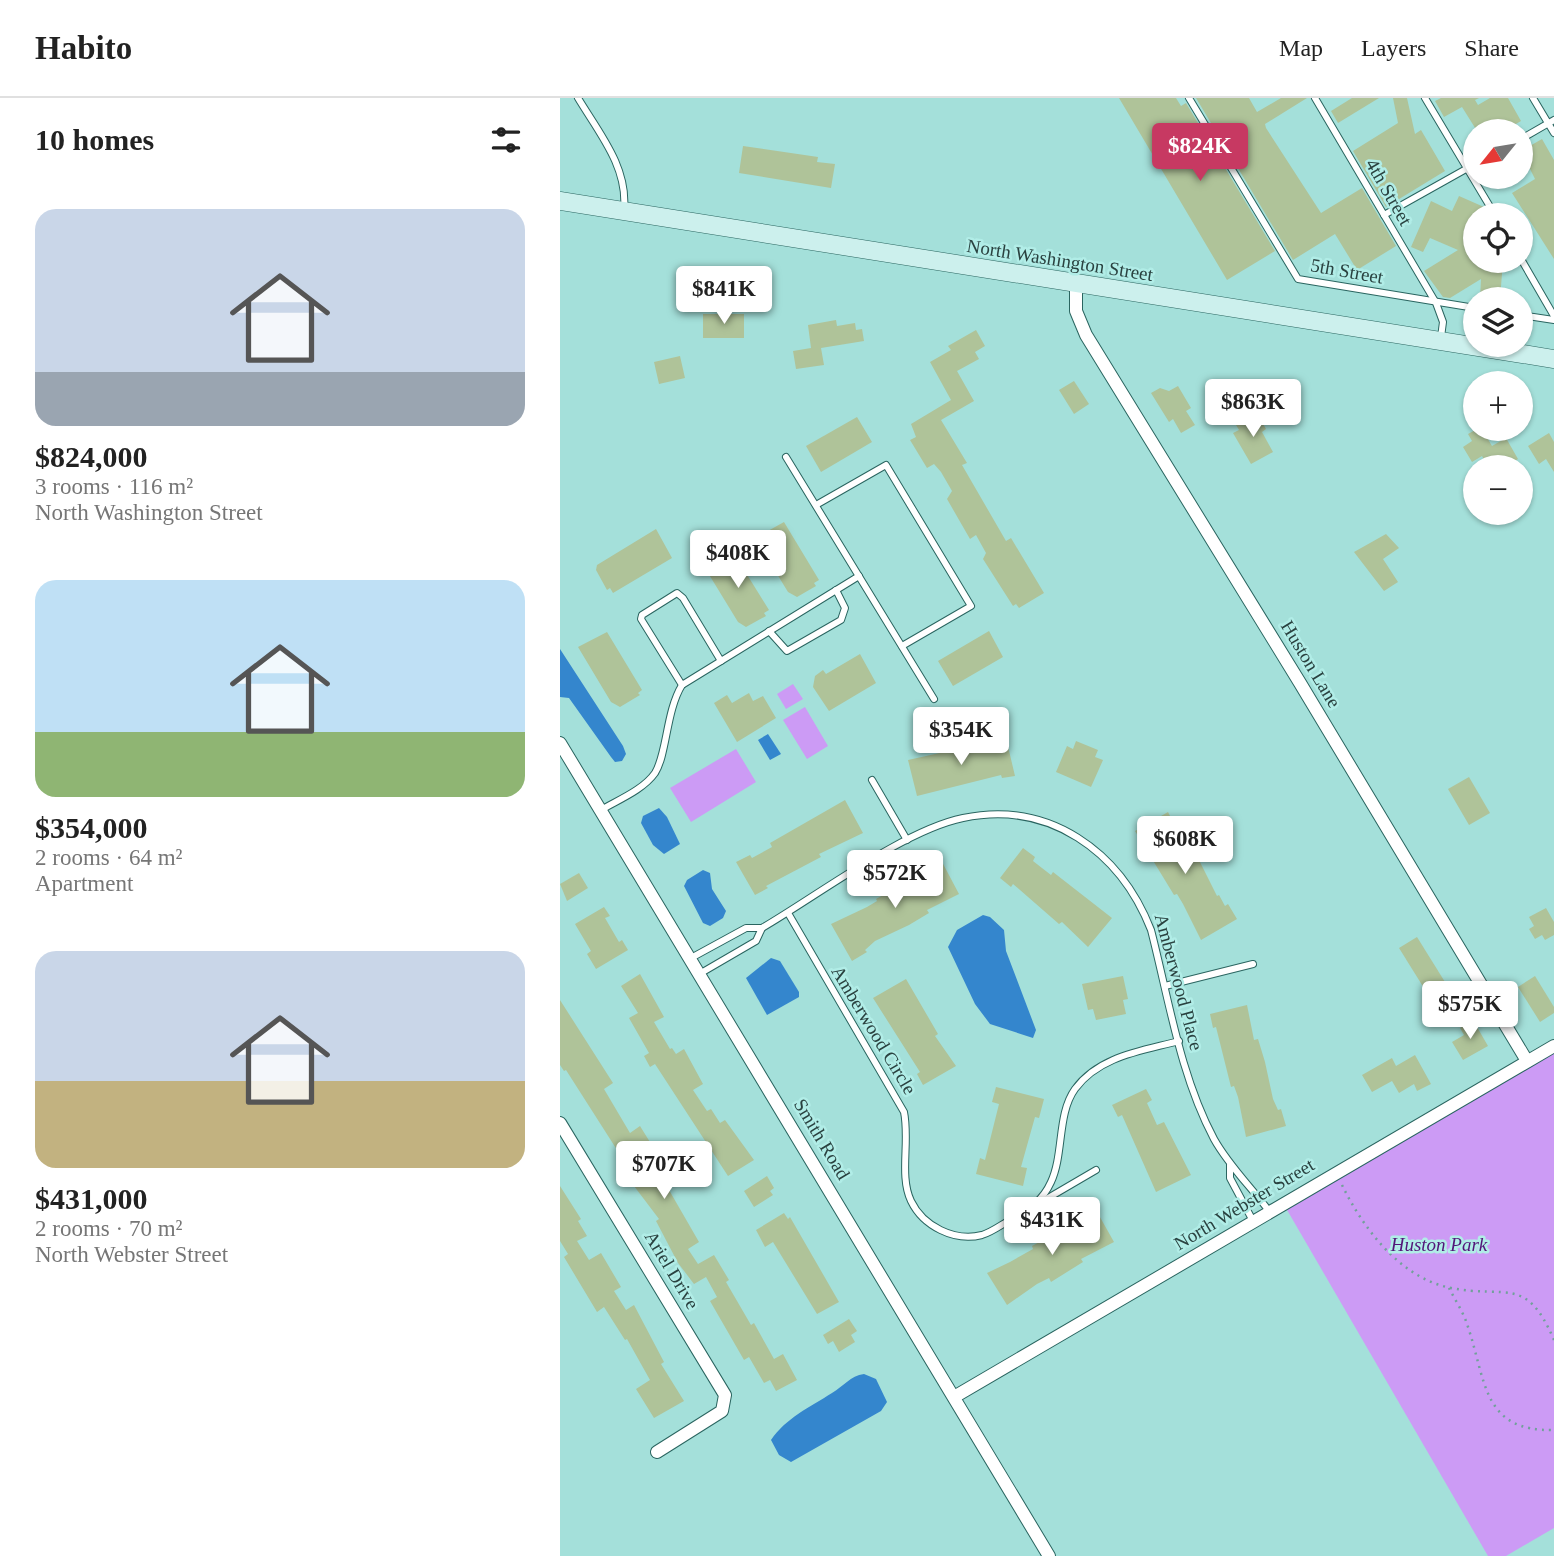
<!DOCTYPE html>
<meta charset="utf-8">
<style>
:root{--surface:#fff;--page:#f6f6f6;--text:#222;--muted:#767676;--line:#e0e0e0;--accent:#c73962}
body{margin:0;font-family:"Times New Roman",serif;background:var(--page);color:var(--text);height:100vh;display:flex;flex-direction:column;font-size:26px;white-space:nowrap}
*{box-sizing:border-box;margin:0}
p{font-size:23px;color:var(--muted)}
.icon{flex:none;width:38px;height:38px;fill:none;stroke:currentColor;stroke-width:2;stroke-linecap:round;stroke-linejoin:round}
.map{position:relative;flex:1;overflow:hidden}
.sheet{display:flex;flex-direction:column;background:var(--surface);width:560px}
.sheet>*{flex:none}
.needle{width:46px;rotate:240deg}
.buttons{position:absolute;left:903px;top:21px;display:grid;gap:14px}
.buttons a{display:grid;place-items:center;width:70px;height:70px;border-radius:50%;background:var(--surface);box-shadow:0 2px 5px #0004;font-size:35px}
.price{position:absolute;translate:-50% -60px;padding:0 16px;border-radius:7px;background:#fff;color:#222;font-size:23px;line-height:46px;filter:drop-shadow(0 2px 4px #0008)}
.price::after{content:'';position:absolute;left:50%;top:42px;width:21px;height:16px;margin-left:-10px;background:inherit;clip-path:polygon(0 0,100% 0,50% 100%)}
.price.selected{background:var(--accent);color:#fff}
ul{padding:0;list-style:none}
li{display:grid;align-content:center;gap:14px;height:371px;padding:0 35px}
li span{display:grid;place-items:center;height:217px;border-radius:21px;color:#555}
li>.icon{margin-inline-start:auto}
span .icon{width:126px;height:126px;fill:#fffc;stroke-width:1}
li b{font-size:30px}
h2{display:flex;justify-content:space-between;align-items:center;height:84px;padding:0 35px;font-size:30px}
header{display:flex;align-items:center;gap:42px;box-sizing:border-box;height:98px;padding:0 35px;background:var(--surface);border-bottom:2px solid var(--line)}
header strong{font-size:33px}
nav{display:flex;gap:38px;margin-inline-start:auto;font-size:24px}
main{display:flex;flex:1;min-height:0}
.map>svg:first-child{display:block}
.green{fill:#cc9bf5}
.water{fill:#3486cd}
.building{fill:#afc399}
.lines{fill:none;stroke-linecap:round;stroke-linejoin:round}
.lane-casing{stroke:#2a6560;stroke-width:8}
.street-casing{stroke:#2a6560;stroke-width:14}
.secondary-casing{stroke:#2a6560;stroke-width:19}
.path{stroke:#72a09b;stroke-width:2.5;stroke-dasharray:2 5;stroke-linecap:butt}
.lane{stroke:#fff;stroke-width:6}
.street{stroke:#fff;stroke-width:12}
.secondary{stroke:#ccf0ed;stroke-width:18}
.labels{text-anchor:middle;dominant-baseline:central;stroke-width:5;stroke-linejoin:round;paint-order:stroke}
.street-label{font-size:19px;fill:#2a4240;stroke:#b1ede7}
.park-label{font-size:19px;font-style:italic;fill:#531579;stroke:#b1ede7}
</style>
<header>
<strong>Habito</strong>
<nav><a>Map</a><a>Layers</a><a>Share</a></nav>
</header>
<main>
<section class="sheet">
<h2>10 homes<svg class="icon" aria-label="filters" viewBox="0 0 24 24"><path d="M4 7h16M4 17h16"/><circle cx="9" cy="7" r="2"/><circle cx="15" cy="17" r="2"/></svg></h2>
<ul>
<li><span style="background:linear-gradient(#c9d6e8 75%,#9aa5b1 0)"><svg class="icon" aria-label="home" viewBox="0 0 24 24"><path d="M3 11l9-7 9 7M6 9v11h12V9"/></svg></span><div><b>$824,000</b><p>3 rooms · 116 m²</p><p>North Washington Street</p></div></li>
<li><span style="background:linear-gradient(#bfe0f5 70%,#8fb573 0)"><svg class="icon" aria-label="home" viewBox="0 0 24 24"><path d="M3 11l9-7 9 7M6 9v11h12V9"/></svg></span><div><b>$354,000</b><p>2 rooms · 64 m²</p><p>Apartment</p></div></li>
<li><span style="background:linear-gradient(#c9d6e8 60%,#c2b280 0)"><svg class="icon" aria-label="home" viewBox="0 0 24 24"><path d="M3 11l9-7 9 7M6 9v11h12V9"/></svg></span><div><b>$431,000</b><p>2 rooms · 70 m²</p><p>North Webster Street</p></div></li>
</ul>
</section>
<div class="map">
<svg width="994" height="1458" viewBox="0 0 994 1458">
<rect width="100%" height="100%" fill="#a4e0da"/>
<!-- green -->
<g class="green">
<polygon points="233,586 243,601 226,611 217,596"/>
<polygon points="245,609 268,648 247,661 223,622"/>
<polygon points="176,651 196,684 131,724 110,690"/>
<polygon points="994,948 994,1430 946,1458 928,1458 723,1105"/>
</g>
<!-- water -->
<g class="water">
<polygon points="0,551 63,648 66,656 62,663 55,664 51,659 9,600 0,599"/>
<polygon points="208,636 221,656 210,662 198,642"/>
<polygon points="99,710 107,719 120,746 104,756 93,747 81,725 83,718"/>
<polygon points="143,772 150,775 152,791 166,813 163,820 150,828 143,825 124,788 127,782"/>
<polygon points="423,817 430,819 444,832 446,853 476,932 473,940 430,926 415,906 388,849 397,832"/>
<polygon points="211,860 220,863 239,894 239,899 207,917 186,880"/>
<path d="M 304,1276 L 316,1281 L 327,1304 L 321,1313 L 231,1364 L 219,1357 L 211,1342 C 226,1320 250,1309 272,1295 C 284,1288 290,1278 304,1276 Z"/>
</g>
<!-- building -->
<g class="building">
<polygon points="559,0 616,0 621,8 626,5 715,153 667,182"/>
<polygon points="636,0 689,0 697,14 721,0 747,0 705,26 706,30 761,115 802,90 836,148 797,172 775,136 733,162"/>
<polygon points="792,0 819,0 778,25 771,13"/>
<polygon points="833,0 847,0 855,36 861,32 885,73 826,109 793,53 838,25"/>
<polygon points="881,0 919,0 915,2 918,7 930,0 948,0 961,23 944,33 917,33 902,9 884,19 875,3"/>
<polygon points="982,41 994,62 994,161 952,95 975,81 961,53"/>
<polygon points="183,48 258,59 257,64 275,66 271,90 179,75"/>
<polygon points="899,98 924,109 929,117 915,117 915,163 943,163 940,201 920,201 921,181 890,200 883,199 864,173 898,152 870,140 863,154 851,149 871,103 892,113"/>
<rect x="143" y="216" width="41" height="24"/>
<polygon points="276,222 277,228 295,225 296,232 302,231 304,243 261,250 264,267 236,271 233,253 251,250 248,227"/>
<polygon points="416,232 425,248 415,254 419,261 397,273 414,303 381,322 407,365 402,367 446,443 451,440 484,495 459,510 456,506 453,508 423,461 426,455 416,437 410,441 387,401 392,393 381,374 374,366 367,370 350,342 356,339 351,326 391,302 370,264 391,252 388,248"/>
<polygon points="120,258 125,280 99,286 94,264"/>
<polygon points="514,283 529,306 514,316 499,292"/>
<polygon points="618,288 631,310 626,313 635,327 621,335 613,321 609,324 591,295 600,290 609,293"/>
<polygon points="697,315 706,331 702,334 713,354 691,366 673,335 679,332 676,327"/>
<polygon points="297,319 312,344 261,374 246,348"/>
<polygon points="917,331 922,331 932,348 946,340 958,361 944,369 938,369 934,363 927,367 922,358 912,364 903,349 912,343 908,336"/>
<polygon points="989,335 994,344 994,374 986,361 979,366 968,348"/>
<polygon points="224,424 259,482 254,485 256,488 237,499 228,494 195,440"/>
<polygon points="96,431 112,460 53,495 50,490 47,492 36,472 37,467"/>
<polygon points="826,436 839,450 823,461 838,484 824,493 794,454"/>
<polygon points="173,454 209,512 204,515 206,518 186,529 178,524 145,470"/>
<polygon points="429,533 443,559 393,588 378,563"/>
<polygon points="47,534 82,592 78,595 80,597 60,609 51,604 18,549"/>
<polygon points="300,556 316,585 269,613 253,589 255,578 263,572 266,576"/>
<polygon points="189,595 193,603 203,598 216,620 177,644 154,605 167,597 172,605"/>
<polygon points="446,640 455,678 442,680 441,677 357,698 348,662 411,648 411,652"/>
<polygon points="516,643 538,652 535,659 543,662 531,689 496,674 507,648 513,651"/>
<polygon points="909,679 930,715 909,727 888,691"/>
<polygon points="285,702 303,735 259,756 261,759 206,788 208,790 195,797 176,764 190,757 192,760 212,749 210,745"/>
<polygon points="608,714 624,746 628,744 640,764 657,798 659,797 665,808 668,806 677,821 641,842 623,806 617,796 614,797 575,733"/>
<polygon points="463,750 475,759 473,763 491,777 493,774 552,820 528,849 502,824 499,826 453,786 451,789 440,780"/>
<polygon points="381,762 399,796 367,812 369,815 349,827 315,843 305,852 307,854 292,863 271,826 307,809 317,803 316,801 370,771 369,769"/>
<polygon points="19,775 28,790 7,803 0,786"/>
<polygon points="44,809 50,818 45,820 59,844 62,842 68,852 36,871 27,856 31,853 15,826"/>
<polygon points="986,810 994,824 994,837 985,842 982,837 975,841 969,831 974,828 969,819"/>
<polygon points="857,839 885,884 867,895 839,850"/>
<polygon points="80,876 104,919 94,924 110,951 112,950 116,956 124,951 143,986 133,992 147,1013 151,1011 160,1025 165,1022 194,1062 168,1078 95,966 90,969 84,958 89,955 69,920 78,915 61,888"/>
<polygon points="563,878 568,901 563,902 566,916 536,922 533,911 528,912 522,886"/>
<polygon points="975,878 994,909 994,915 980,924 958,889"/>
<polygon points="346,881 378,936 375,938 396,968 363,987 357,976 360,974 313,900"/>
<polygon points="0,902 53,985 44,991 70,1035 80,1028 93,1049 110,1082 105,1085 139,1144 128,1151 138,1166 154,1157 169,1182 166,1184 191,1227 194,1225 214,1261 223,1256 237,1282 216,1293 210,1282 204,1285 189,1259 184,1262 150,1203 157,1199 146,1179 134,1186 118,1165 96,1123 99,1121 74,1088 81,1084 70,1064 66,1066 6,972 4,973 0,967"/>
<polygon points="687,907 694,942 698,941 705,964 713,1001 718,1012 721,1011 726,1028 686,1039 678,999 674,988 671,989 656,929 653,930 650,916"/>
<polygon points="913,922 928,948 903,962 892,944 904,937 900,930"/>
<polygon points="855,957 871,986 857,993 854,986 839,995 832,983 812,994 802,977 832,960 836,968"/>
<polygon points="436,989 484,1001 479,1020 475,1019 461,1069 467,1070 463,1088 416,1076 420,1060 425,1062 439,1006 432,1004"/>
<polygon points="586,991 592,1002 587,1005 597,1027 604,1024 631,1077 596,1094 562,1017 558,1019 552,1007"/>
<polygon points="207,1078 214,1090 210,1093 213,1097 194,1109 184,1093"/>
<polygon points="0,1088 21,1121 18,1123 27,1138 17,1143 29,1162 41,1155 61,1189 54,1193 66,1212 74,1207 104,1264 101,1266 124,1303 94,1320 76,1291 90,1282 67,1241 65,1242 44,1209 37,1214 4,1159 8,1156 0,1143"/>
<polygon points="536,1112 554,1144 521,1161 523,1164 491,1184 489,1180 477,1186 447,1207 427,1175 450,1164 473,1151 472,1148"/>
<polygon points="224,1115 228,1121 230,1119 279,1204 257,1216 213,1144 205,1149 196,1132"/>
<polygon points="289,1221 297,1233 291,1237 295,1244 279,1254 273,1243 268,1246 263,1237"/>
</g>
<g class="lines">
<defs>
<g id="lane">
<path d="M 18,0 C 39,35 68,69 64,111"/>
<polyline points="629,0 738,181 915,210"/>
<polyline points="755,0 876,205 883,224 881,239"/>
<polyline points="865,0 935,117"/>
<polyline points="973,0 994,35"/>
<polyline points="961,41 994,22"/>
<polyline points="824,117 915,66"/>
<polyline points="961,161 994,218"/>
<polyline points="961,217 994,222"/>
<polyline points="226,359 374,601"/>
<polyline points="256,407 326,367 411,508 342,548"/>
<polyline points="209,533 227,553 281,522 285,510 276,492"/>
<polyline points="122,587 81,521 82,517 117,495 123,500 161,563"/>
<polyline points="312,682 347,742"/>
<path d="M 41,712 C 58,702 83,692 95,675 C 107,656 106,613 122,587 L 299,478"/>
<path d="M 228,815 L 344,1014 C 350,1043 339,1078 351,1103 C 363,1128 394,1144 422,1137 C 432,1134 441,1127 450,1122 C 469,1111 482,1104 491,1084 C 504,1056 497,1016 515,991 C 539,958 582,953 619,943"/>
<path d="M 131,860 L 186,830 L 202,830 C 257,798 344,732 403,720 C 489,702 560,753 591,832 C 609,902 620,977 654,1041 C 669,1068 691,1089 709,1113"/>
<polyline points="141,875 196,843 202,830"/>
<polyline points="605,888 693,866"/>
<polyline points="670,1067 670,1080 693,1123"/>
<polyline points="483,1103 536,1072"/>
</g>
<g id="street">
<polyline points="516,186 516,213 526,237 740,585 967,963"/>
<polyline points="0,645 489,1458"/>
<polyline points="0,1025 165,1297 162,1313 97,1354"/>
<polyline points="394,1299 994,948"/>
</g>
<polyline id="secondary" points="0,103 994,261"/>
</defs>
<!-- lane casing -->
<use href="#lane" class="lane-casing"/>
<!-- street casing -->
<use href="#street" class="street-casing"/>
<!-- secondary casing -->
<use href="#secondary" class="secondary-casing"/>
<!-- path -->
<g class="path">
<path d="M 782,1087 C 803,1130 840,1180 891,1190 C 948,1201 966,1177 994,1242"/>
<path d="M 889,1190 C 895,1202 904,1215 908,1229 C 926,1282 922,1334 994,1332"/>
</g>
<!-- lane -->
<use href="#lane" class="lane"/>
<!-- street -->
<use href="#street" class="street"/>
<!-- secondary -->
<use href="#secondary" class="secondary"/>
</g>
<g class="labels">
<!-- street labels -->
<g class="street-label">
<text transform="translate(829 94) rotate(60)">4th Street</text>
<text transform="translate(500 162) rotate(9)">North Washington Street</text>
<text transform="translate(787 173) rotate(10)">5th Street</text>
<text transform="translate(751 566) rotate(59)">Huston Lane</text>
<text transform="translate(619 884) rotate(75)">Amberwood Place</text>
<text transform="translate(314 932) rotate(59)">Amberwood Circle</text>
<text transform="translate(262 1041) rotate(59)">Smith Road</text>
<text transform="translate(684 1106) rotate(-31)">North Webster Street</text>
<text transform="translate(112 1172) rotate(59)">Ariel Drive</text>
</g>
<!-- park labels -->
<g class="park-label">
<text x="879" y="1146">Huston Park</text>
</g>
</g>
</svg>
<div class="buttons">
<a><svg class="needle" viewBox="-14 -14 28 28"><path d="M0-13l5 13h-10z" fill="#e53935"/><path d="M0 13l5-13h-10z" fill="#767676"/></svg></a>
<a><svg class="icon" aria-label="locate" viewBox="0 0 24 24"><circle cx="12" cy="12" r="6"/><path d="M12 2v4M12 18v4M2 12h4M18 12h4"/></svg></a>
<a><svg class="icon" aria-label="layers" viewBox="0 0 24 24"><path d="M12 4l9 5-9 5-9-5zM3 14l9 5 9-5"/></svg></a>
<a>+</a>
<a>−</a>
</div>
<b class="price selected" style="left:640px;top:85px">$824K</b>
<b class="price" style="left:164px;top:228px">$841K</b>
<b class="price" style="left:693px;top:341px">$863K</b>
<b class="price" style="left:178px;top:492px">$408K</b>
<b class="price" style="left:401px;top:669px">$354K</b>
<b class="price" style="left:625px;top:778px">$608K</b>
<b class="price" style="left:335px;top:812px">$572K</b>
<b class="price" style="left:910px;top:943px">$575K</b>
<b class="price" style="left:104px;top:1103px">$707K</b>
<b class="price" style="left:492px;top:1159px">$431K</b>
</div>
</main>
